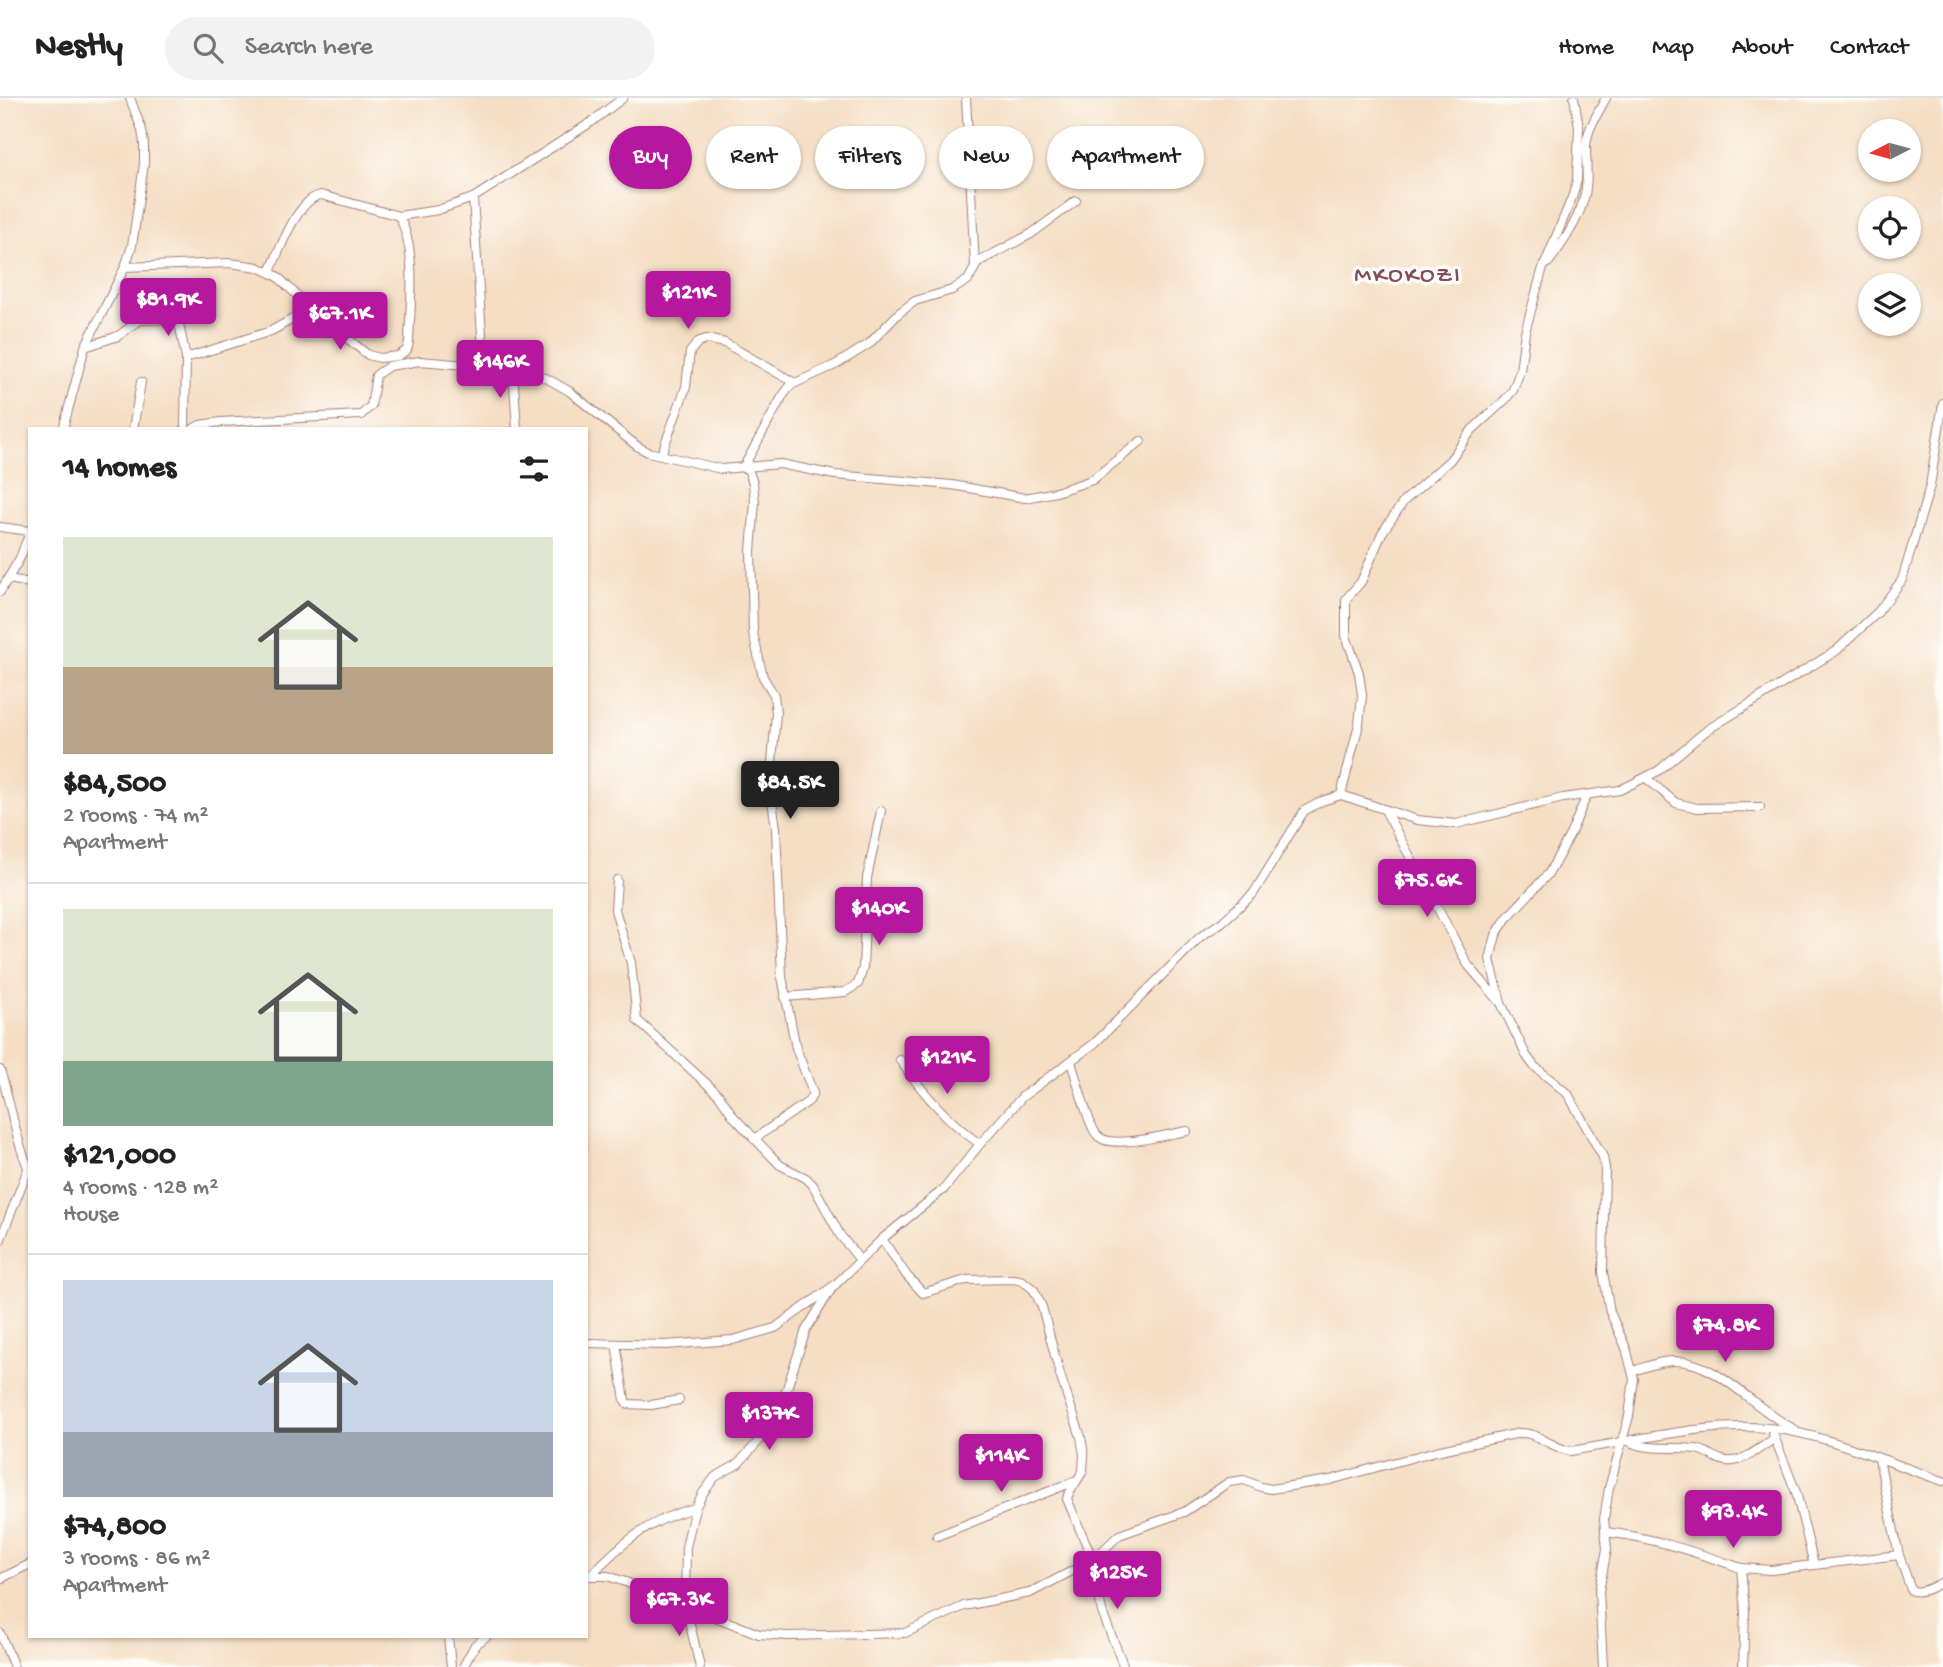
<!DOCTYPE html>
<meta charset="utf-8">
<style>
:root{--surface:#fff;--page:#f2f2f2;--text:#222;--muted:#767676;--line:#e0e0e0;--accent:#b5179e}
body{margin:0;font-family:"Gochi Hand",sans-serif;background:var(--page);color:var(--text);height:100vh;display:flex;flex-direction:column;font-size:26px;white-space:nowrap}
*{box-sizing:border-box;margin:0}
p{font-size:23px;color:var(--muted)}
.icon{flex:none;width:38px;height:38px;fill:none;stroke:currentColor;stroke-width:2;stroke-linecap:round;stroke-linejoin:round}
.map{position:relative;flex:1;overflow:hidden}
.details{position:absolute;left:28px;top:329px;width:560px;height:1211px;display:flex;flex-direction:column;background:var(--surface);border-radius:0px;box-shadow:0 2px 5px #0004}
.details>*{flex:none}
.guide{position:absolute;left:609px;top:28px;width:665px;height:63px;display:flex;gap:14px}
.needle{width:46px;rotate:264deg}
.tools{position:absolute;left:1858px;top:21px;display:grid;gap:14px}
.tools a{display:grid;place-items:center;width:63px;height:63px;border-radius:50%;background:var(--surface);box-shadow:0 2px 5px #0004;font-size:35px}
.price{position:absolute;translate:-50% -60px;padding:0 16px;border-radius:7px;background:var(--accent);color:#fff;font-size:23px;line-height:46px;filter:drop-shadow(0 2px 4px #0008)}
.price::after{content:'';position:absolute;left:50%;top:42px;width:21px;height:16px;margin-left:-10px;background:inherit;clip-path:polygon(0 0,100% 0,50% 100%)}
.price.current{background:#222;color:#fff}
ul{padding:0;list-style:none}
li{display:grid;align-content:center;gap:14px;height:371px;padding:0 35px}
li+li{border-top:2px solid var(--line)}
li span{display:grid;place-items:center;height:217px;border-radius:0px;color:#555}
li>.icon{margin-inline-start:auto}
span .icon{width:126px;height:126px;fill:#fffc;stroke-width:1}
li b{font-size:30px}
h2{display:flex;justify-content:space-between;align-items:center;height:84px;padding:0 35px;font-size:30px}
.pill{padding:0 24px;border-radius:32px;background:var(--surface);box-shadow:0 2px 5px #0004;font-size:24px;line-height:63px}
.pill.current{background:var(--accent);color:#fff}
header{display:flex;align-items:center;gap:42px;box-sizing:border-box;height:98px;padding:0 35px;background:var(--surface);border-bottom:2px solid var(--line)}
header strong{font-size:33px}
nav{display:flex;gap:38px;margin-inline-start:auto;font-size:24px}
.search{width:490px;height:63px;background:var(--page);display:flex;align-items:center;gap:18px;box-sizing:border-box;padding:0 24px;border-radius:38px;color:var(--muted);font-size:26px}
.map>svg:first-child{display:block}
.lines{fill:none;stroke-linecap:round;stroke-linejoin:round}
.street-casing{stroke:#a07e78;stroke-width:10}
.street{stroke:#fff;stroke-width:8}
.labels{text-anchor:middle;dominant-baseline:central;stroke-width:7;stroke-linejoin:round;paint-order:stroke}
.quarter-label{font-size:24px;letter-spacing:2px;fill:#814c5d;stroke:#fdfcf7}
</style>
<header>
<strong>Nestly</strong>
<div class="search"><svg class="icon" aria-label="search" viewBox="0 0 24 24"><circle cx="10" cy="10" r="6"/><path d="M15 15l6 6"/></svg>Search here</div>
<nav><a>Home</a><a>Map</a><a>About</a><a>Contact</a></nav>
</header>
<div class="map">
<svg width="1943" height="1569" viewBox="0 0 1943 1569">
<rect width="100%" height="100%" fill="#fdfcf7"/>
<filter id="ink" filterUnits="userSpaceOnUse"><feTurbulence type="fractalNoise" baseFrequency=".0143" numOctaves="2"/><feDisplacementMap in="SourceGraphic" scale="14" xChannelSelector="R" yChannelSelector="G"/><feConvolveMatrix kernelMatrix="1 2 1 2 8 2 1 2 1" color-interpolation-filters="sRGB"/></filter>
<filter id="wash" filterUnits="userSpaceOnUse"><feTurbulence type="fractalNoise" baseFrequency=".00686" numOctaves="4" result="noise"/><feDisplacementMap in="SourceGraphic" scale="28" xChannelSelector="R" yChannelSelector="G"/><feGaussianBlur stdDeviation="1.57" result="paint"/><feColorMatrix in="noise" values="0 0 0 0 0 0 0 0 0 0 0 0 0 0 0 0 0 1.4 0 .05"/><feComposite in="paint" operator="in"/></filter>
<g filter="url(#wash)">
<rect width="100%" height="100%" fill="#f5dec4"/>
</g>
<g filter="url(#ink)">
<g class="lines">
<defs>
<g id="street">
<polyline points="966,0 975,168"/>
<polyline points="473,100 484,268"/>
<path d="M 1548,165 C 1562,147 1576,126 1583,104 C 1589,85 1586,69 1586,50 C 1586,33 1598,15 1606,0"/>
<path d="M 125,169 L 230,165 L 258,169 L 277,178 L 311,211 L 368,257 L 380,260 L 398,258 L 407,252 L 409,244 C 410,206 418,153 399,118"/>
<path d="M 270,174 C 279,153 298,100 321,97 L 399,118 L 438,112 L 473,100 L 590,25 L 623,0"/>
<polyline points="85,249 118,238 140,222 178,221 186,260 185,331"/>
<polyline points="186,260 271,233 311,211"/>
<polyline points="513,271 517,331"/>
<polyline points="63,331 85,249 125,169 132,148 144,66 144,46 142,32 130,0"/>
<polyline points="133,331 141,284"/>
<polyline points="193,331 200,327 221,324 361,317 371,308 376,277 389,268 420,263 513,271 546,280 569,293 637,348 648,354 721,371 780,366 835,377 952,387 1025,400 1056,394 1092,382 1141,343"/>
<polyline points="661,357 686,289 690,254 698,244 706,241 725,245 795,285"/>
<polyline points="747,368 753,385 755,404 751,453 753,535 763,579 774,597 776,615 770,690 776,730 782,879 796,950 813,995 809,1003 754,1041"/>
<polyline points="743,370 782,299 791,287 837,266 869,246 899,215 915,203 952,192 968,182 978,164 1031,136 1076,103"/>
<polyline points="0,429 30,433"/>
<polyline points="9,481 30,485"/>
<polyline points="0,494 20,460 30,434"/>
<polyline points="1646,680 1676,705 1697,710 1760,709"/>
<polyline points="1341,697 1359,626 1362,597 1359,575 1346,538 1346,501 1361,484 1382,435 1404,403 1450,362 1472,332 1505,302 1513,292 1520,273 1525,234 1542,173 1573,97 1577,82 1579,29 1574,0"/>
<polyline points="1587,697 1570,737 1549,775 1506,821 1496,837 1490,861 1501,905 1526,957 1534,968 1568,996 1603,1059 1605,1070 1603,1174 1610,1214 1626,1250 1634,1281 1629,1318 1609,1390 1604,1421 1607,1451 1599,1493 1603,1569"/>
<polyline points="1385,712 1468,867 1500,904"/>
<polyline points="617,782 615,812 631,865 637,922 719,997 734,1019 780,1067 806,1080 813,1087 840,1137 859,1161"/>
<polyline points="785,899 845,894 858,886 863,870 867,780 881,713"/>
<path d="M 900,962 C 922,994 948,1024 980,1046"/>
<path d="M 1071,964 C 1076,979 1089,1029 1097,1037 C 1110,1053 1168,1036 1187,1033"/>
<path d="M 0,972 C 11,1006 15,1041 30,1074"/>
<polyline points="882,1141 907,1178 923,1195 966,1182 1014,1181 1023,1183 1034,1192 1042,1209 1061,1280 1081,1339 1084,1357 1083,1373 1068,1397 1067,1401 1093,1462 1102,1514 1124,1569"/>
<polyline points="0,1143 28,1071"/>
<polyline points="586,1245 666,1247 733,1242 775,1230 835,1187 882,1141 944,1091 980,1046 1022,999 1095,945 1200,839 1222,824 1253,796 1304,713 1322,703 1341,697 1417,722 1456,726 1563,700 1620,692 1658,673 1707,632 1836,553 1878,514 1902,482 1930,388 1943,305"/>
<polyline points="616,1246 625,1302 627,1306 651,1307 679,1302"/>
<path d="M 1633,1273 C 1646,1269 1662,1262 1676,1263 C 1718,1263 1756,1313 1794,1331"/>
<polyline points="1773,1336 1796,1394 1814,1467"/>
<path d="M 1632,1345 C 1654,1353 1673,1348 1696,1351 C 1709,1353 1718,1365 1732,1363 C 1747,1362 1762,1348 1775,1340"/>
<path d="M 1879,1361 L 1899,1457 L 1911,1492 C 1921,1497 1934,1488 1943,1484"/>
<path d="M 1605,1434 C 1652,1439 1697,1455 1741,1470 L 1745,1514 L 1743,1569"/>
<polyline points="937,1438 1075,1383"/>
<polyline points="1741,1470 1771,1472 1899,1457"/>
<path d="M 586,1478 L 608,1478 L 628,1485 L 759,1536 L 788,1538 L 905,1535 L 964,1508 L 1030,1495 L 1093,1462 L 1119,1437 L 1184,1414 L 1229,1384 L 1244,1382 L 1261,1389 L 1271,1391 L 1330,1382 L 1436,1353 L 1520,1335 C 1538,1334 1553,1351 1571,1353 C 1633,1343 1705,1324 1768,1330 C 1824,1335 1889,1365 1943,1383"/>
<path d="M 590,1478 C 620,1446 652,1420 695,1410"/>
<polyline points="0,1481 30,1466"/>
<polyline points="0,1535 14,1569"/>
<polyline points="448,1538 451,1569"/>
<polyline points="463,1569 475,1547 487,1538"/>
<polyline points="700,1569 685,1505 686,1449 695,1410 703,1395 715,1379 738,1366 757,1345 786,1293 806,1232 832,1190"/>
</g>
</defs>
<!-- street casing -->
<use href="#street" class="street-casing"/>
<!-- street -->
<use href="#street" class="street"/>
</g>
</g>
<g class="labels">
<!-- quarter labels -->
<g class="quarter-label">
<text x="1408" y="178">MKOKOZI</text>
</g>
</g>
</svg>
<div class="tools">
<a><svg class="needle" viewBox="-14 -14 28 28"><path d="M0-13l5 13h-10z" fill="#e53935"/><path d="M0 13l5-13h-10z" fill="#767676"/></svg></a>
<a><svg class="icon" aria-label="locate" viewBox="0 0 24 24"><circle cx="12" cy="12" r="6"/><path d="M12 2v4M12 18v4M2 12h4M18 12h4"/></svg></a>
<a><svg class="icon" aria-label="layers" viewBox="0 0 24 24"><path d="M12 4l9 5-9 5-9-5zM3 14l9 5 9-5"/></svg></a>
</div>
<b class="price" style="left:688px;top:233px">$121K</b>
<b class="price" style="left:168px;top:240px">$81.9K</b>
<b class="price" style="left:340px;top:254px">$67.1K</b>
<b class="price" style="left:500px;top:302px">$146K</b>
<b class="price current" style="left:790px;top:723px">$84.5K</b>
<b class="price" style="left:1427px;top:821px">$75.6K</b>
<b class="price" style="left:879px;top:849px">$140K</b>
<b class="price" style="left:947px;top:998px">$121K</b>
<b class="price" style="left:1725px;top:1266px">$74.8K</b>
<b class="price" style="left:769px;top:1354px">$137K</b>
<b class="price" style="left:1001px;top:1396px">$114K</b>
<b class="price" style="left:1733px;top:1452px">$93.4K</b>
<b class="price" style="left:1117px;top:1513px">$125K</b>
<b class="price" style="left:679px;top:1540px">$67.3K</b>
<div class="guide">
<a class="pill current">Buy</a>
<a class="pill">Rent</a>
<a class="pill">Filters</a>
<a class="pill">New</a>
<a class="pill">Apartment</a>
</div>
<section class="details">
<h2>14 homes<svg class="icon" aria-label="filters" viewBox="0 0 24 24"><path d="M4 7h16M4 17h16"/><circle cx="9" cy="7" r="2"/><circle cx="15" cy="17" r="2"/></svg></h2>
<ul>
<li><span style="background:linear-gradient(#dfe7d0 60%,#b9a48a 0)"><svg class="icon" aria-label="home" viewBox="0 0 24 24"><path d="M3 11l9-7 9 7M6 9v11h12V9"/></svg></span><div><b>$84,500</b><p>2 rooms · 74 m²</p><p>Apartment</p></div></li>
<li><span style="background:linear-gradient(#dfe7d0 70%,#7fa58c 0)"><svg class="icon" aria-label="home" viewBox="0 0 24 24"><path d="M3 11l9-7 9 7M6 9v11h12V9"/></svg></span><div><b>$121,000</b><p>4 rooms · 128 m²</p><p>House</p></div></li>
<li><span style="background:linear-gradient(#c9d6e8 70%,#9aa5b1 0)"><svg class="icon" aria-label="home" viewBox="0 0 24 24"><path d="M3 11l9-7 9 7M6 9v11h12V9"/></svg></span><div><b>$74,800</b><p>3 rooms · 86 m²</p><p>Apartment</p></div></li>
</ul>
</section>
</div>
